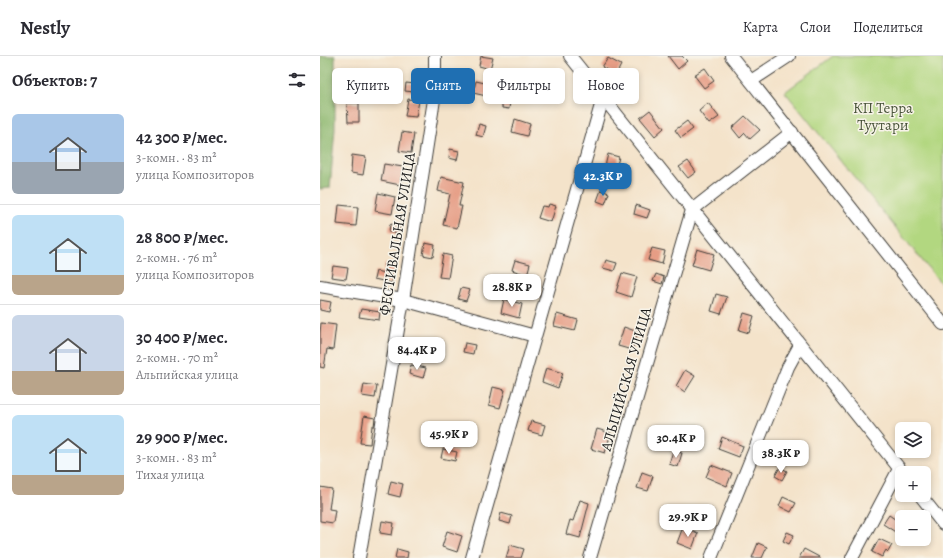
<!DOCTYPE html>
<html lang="ru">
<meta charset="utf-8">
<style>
:root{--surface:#fff;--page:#f2f2f3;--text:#2b2b33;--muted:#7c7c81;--line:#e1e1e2;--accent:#1f6fb2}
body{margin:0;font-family:Alegreya,serif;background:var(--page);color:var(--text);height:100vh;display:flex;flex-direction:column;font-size:15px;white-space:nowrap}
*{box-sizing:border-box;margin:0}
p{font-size:13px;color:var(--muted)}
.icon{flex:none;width:22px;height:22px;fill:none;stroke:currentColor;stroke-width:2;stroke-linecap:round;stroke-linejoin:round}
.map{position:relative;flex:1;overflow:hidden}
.sheet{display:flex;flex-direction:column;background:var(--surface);width:320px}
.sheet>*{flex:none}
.guide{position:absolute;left:12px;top:12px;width:380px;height:36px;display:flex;gap:8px}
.fabs{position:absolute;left:575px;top:366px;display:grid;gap:8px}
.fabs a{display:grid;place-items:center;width:36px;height:36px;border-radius:6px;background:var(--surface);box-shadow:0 2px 6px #0003;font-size:20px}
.price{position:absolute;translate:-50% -34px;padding:0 9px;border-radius:8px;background:#fff;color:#222;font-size:13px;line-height:26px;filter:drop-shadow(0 1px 2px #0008)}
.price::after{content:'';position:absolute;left:50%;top:24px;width:12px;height:9px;margin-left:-6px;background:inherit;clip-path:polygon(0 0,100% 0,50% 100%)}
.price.current{background:var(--accent);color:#fff}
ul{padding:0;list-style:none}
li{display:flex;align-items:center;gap:12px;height:100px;padding:0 12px}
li+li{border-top:1px solid var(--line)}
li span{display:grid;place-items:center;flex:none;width:112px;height:80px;border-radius:6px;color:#555}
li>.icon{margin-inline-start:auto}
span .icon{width:48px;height:48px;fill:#fffc;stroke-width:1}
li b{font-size:17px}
h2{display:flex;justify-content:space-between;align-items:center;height:48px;padding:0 12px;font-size:17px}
.pill{padding:0 14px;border-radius:6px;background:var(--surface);box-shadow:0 2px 6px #0003;font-size:14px;line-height:36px}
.pill.current{background:var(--accent);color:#fff}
header{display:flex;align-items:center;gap:24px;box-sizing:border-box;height:56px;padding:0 20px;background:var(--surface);border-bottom:1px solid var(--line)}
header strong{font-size:19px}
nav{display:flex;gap:22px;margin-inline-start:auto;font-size:14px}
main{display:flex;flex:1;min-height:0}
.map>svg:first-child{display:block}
.green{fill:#b2d780;stroke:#677a4e}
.forest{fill:#8db86e;stroke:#546a45}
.building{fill:#e69d85}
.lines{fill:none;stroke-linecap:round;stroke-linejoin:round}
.minor-casing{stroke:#3c3a36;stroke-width:14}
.minor{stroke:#fff;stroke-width:12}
.labels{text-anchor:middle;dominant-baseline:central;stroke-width:3;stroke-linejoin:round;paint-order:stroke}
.park-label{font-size:15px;fill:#49543a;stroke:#f7f3e8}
.street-label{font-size:15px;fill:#1c1c1c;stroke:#f7f3e8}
</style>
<header>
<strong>Nestly</strong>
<nav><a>Карта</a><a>Слои</a><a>Поделиться</a></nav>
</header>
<main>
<section class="sheet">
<h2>Объектов: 7<svg class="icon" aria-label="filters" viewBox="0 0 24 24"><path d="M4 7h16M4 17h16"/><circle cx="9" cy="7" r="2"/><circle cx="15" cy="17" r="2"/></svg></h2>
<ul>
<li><span style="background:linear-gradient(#a9c7e8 60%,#9aa5b1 0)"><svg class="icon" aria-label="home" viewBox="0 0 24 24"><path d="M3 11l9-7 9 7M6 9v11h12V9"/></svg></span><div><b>42 300 ₽/мес.</b><p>3-комн. · 83 m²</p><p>улица Композиторов</p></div></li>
<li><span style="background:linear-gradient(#bfe0f5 75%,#b9a48a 0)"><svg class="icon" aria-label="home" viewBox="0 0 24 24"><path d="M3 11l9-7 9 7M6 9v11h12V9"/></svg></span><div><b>28 800 ₽/мес.</b><p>2-комн. · 76 m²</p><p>улица Композиторов</p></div></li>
<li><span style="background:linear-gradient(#c9d6e8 70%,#b9a48a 0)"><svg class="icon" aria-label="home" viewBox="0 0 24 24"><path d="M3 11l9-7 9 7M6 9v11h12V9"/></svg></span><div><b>30 400 ₽/мес.</b><p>2-комн. · 70 m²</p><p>Альпийская улица</p></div></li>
<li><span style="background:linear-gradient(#bfe0f5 75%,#b9a48a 0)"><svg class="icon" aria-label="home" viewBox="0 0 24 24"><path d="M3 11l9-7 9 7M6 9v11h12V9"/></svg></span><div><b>29 900 ₽/мес.</b><p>3-комн. · 83 m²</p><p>Тихая улица</p></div></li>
</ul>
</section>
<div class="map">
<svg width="623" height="502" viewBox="0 0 623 502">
<rect width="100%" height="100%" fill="#f7f3e8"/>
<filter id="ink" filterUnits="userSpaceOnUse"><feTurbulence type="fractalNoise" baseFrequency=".025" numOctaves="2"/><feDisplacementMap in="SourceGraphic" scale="8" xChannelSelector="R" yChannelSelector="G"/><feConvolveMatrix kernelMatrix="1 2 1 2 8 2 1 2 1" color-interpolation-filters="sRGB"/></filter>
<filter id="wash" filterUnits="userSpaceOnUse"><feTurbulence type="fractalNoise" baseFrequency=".012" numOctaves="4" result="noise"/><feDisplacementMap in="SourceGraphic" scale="16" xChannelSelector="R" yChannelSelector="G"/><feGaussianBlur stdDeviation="0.9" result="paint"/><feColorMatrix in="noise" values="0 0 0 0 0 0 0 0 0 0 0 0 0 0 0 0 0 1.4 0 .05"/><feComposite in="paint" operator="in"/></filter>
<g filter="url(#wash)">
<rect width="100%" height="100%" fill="#f4e3ca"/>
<!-- green -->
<polygon class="green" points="513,0 623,0 623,230 465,36"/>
<!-- forest -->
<polygon class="forest" points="0,0 15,0 15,72 10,132 0,133"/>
<g id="blocks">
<!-- building -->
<g class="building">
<polygon points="161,0 173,2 170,13 159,10"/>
<polygon points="348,0 362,0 367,5 358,13"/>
<polygon points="288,2 301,9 296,19 282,11"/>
<polygon points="385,12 394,25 384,32 374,19"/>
<polygon points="156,25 174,29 171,41 153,37"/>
<polygon points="86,27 95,28 94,36 85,35"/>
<polygon points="300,30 305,36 298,43 293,37"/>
<polygon points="88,43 99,45 96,61 85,60"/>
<polygon points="182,44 190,45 189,53 182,52"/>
<polygon points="27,47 39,47 39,66 28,66"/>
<polygon points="388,47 399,61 389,68 379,55"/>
<polygon points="330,54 344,72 335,80 320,62"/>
<polygon points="425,60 440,74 430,83 425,77 420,82 412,72"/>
<polygon points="195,63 210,68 207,80 192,76"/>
<polygon points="367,65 373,73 361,82 355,74"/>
<polygon points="159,68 166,70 163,81 156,79"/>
<polygon points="82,76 94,78 91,97 79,95"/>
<polygon points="130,93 139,95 137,104 129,102"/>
<polygon points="288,98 299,101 294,121 283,118"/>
<polygon points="32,99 46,101 43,119 31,117"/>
<polygon points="368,105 376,116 368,122 359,111"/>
<polygon points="64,108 83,111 80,129 61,125"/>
<polygon points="121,121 144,126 139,150 142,150 137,172 123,169 130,138 118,135"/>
<polygon points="281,134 289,137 285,148 277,145"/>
<polygon points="58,137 75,141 72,158 55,155"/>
<polygon points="229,148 236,150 231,166 218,162 222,150 228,151"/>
<polygon points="19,149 38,151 36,170 17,168"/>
<polygon points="316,149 330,154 327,162 314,158"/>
<polygon points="70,168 81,170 79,178 69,176"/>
<polygon points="105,187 115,189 113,201 103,199"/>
<polygon points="332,192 345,195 342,208 328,204"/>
<polygon points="377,193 394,198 389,214 372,209"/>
<polygon points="123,198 132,200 128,222 119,221"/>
<polygon points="195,204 210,208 207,219 192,214"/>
<polygon points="286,204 297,207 294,215 283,212"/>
<polygon points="65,208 75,210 72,227 54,223 56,215 64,217"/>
<polygon points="13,210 28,212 26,223 11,221"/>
<polygon points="302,217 317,221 311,241 296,236"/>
<polygon points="336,218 344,221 342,228 333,225"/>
<polygon points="141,232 150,234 146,245 138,243"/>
<polygon points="396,238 407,241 401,258 391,255"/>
<polygon points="184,243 202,248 199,262 181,257"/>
<polygon points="0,244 11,246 9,256 0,254"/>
<polygon points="41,253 60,256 59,264 39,261"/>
<polygon points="424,257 434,260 429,277 419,274"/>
<polygon points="237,258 258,264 255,275 234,270"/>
<polygon points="1,267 16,269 13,294 7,293 4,312 0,311 0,277"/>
<polygon points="304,271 318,276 312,294 298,290"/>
<polygon points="145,287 155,289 153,298 143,296"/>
<polygon points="91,309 106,312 103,322 89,318"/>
<polygon points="226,312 243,317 238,332 222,326"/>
<polygon points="365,314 375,320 365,336 356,330"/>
<polygon points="44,328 57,330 55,342 42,340"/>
<polygon points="173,331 185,334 180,352 169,349"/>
<polygon points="44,360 55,362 54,370 52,370 50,388 40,387"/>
<polygon points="211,365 225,369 222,379 208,375"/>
<polygon points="277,373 291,377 285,397 271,393"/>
<polygon points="402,381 423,390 419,401 398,393"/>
<polygon points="123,393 137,396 135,405 121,402"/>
<polygon points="353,395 362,397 358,411 349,408"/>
<polygon points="391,409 412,417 407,430 386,421"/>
<polygon points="460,411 467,415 462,424 455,420"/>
<polygon points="322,416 333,420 328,435 317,432"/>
<polygon points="71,425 83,428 80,441 68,438"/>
<polygon points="0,431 12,433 9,453 15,454 13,467 0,465"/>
<polygon points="463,441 476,447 471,456 459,450"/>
<polygon points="260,444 269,447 260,482 246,478 250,464 253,465"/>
<polygon points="181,457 192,460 190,468 179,465"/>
<polygon points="569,459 582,468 582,475 580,479 563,468"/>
<polygon points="62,465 74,467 72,479 60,477"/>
<polygon points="363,471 378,477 372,493 357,487"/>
<polygon points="127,475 142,480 137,496 122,491"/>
<polygon points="467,476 474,479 469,488 463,485"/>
<polygon points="559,483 572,489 568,496 566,494 562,501 552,496"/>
<polygon points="438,487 447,491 442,502 432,502"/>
<polygon points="190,489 204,493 201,502 186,502"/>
<polygon points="77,493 88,496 87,502 75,502"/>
<polygon points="484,493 501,502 479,502"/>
</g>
</g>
</g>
<g filter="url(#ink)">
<use href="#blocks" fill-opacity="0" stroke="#3c3a36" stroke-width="1"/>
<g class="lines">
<defs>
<g id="minor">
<polyline points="250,0 583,417"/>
<polyline points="411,0 623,268"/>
<polyline points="431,25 469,0"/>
<polyline points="372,154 472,76"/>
<polyline points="0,230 83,244 215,280"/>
<polyline points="600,439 623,468"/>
<polyline points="39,502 83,244 115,37 115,0"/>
<polyline points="152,502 283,42"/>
<polyline points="270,502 372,154"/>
<polyline points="391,502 468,311 480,289"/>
<polyline points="532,502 579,413"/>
</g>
</defs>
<!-- minor casing -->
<use href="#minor" class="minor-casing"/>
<!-- minor -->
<use href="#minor" class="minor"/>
</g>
</g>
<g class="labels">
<!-- park labels -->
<g class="park-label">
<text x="563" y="52">КП Терра<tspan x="563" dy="17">Туутари</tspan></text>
</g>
<!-- street labels -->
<g class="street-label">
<text transform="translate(77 178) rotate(-81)">ФЕСТИВАЛЬНАЯ УЛИЦА</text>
<text transform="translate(306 323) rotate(-74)">АЛЬПИЙСКАЯ УЛИЦА</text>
</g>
</g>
</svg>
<div class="fabs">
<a><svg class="icon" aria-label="layers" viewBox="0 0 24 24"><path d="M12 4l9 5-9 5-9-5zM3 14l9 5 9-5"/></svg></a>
<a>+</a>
<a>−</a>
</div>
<b class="price current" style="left:283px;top:141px">42.3K ₽</b>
<b class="price" style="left:192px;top:252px">28.8K ₽</b>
<b class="price" style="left:97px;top:315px">84.4K ₽</b>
<b class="price" style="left:129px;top:399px">45.9K ₽</b>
<b class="price" style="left:356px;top:403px">30.4K ₽</b>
<b class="price" style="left:461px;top:418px">38.3K ₽</b>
<b class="price" style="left:368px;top:482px">29.9K ₽</b>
<div class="guide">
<a class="pill">Купить</a>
<a class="pill current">Снять</a>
<a class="pill">Фильтры</a>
<a class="pill">Новое</a>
</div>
</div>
</main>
